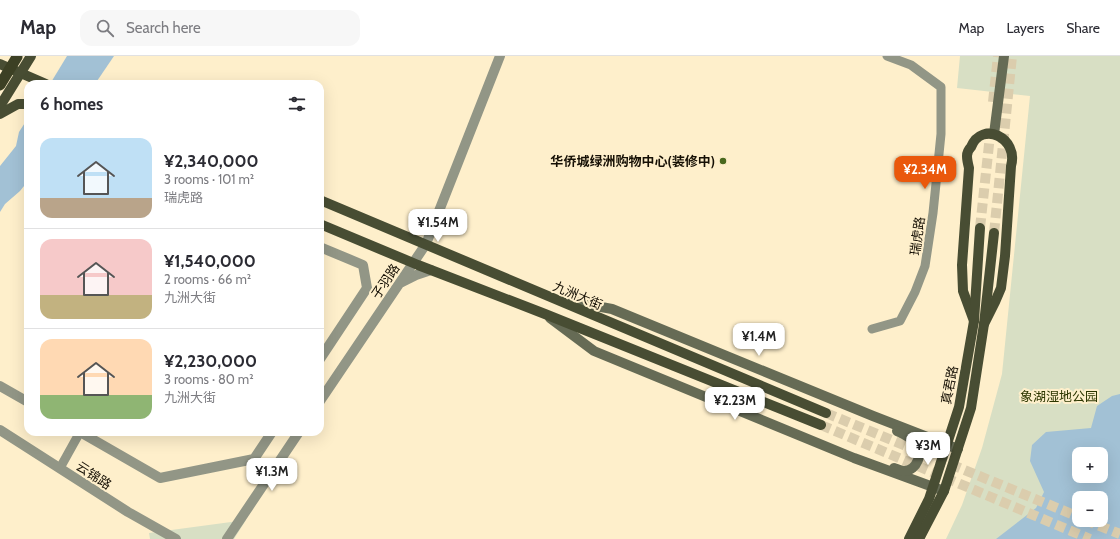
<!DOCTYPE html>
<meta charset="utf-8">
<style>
:root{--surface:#fff;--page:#f7f7f7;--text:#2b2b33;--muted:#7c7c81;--line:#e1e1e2;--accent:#ea580c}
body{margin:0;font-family:Cabin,"Noto Sans SC",sans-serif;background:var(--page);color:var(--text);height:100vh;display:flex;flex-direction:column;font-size:15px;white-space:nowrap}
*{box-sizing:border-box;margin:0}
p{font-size:13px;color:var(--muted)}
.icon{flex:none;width:22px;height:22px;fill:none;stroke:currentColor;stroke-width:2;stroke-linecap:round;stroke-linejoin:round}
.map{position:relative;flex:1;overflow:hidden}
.panel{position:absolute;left:24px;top:24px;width:300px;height:356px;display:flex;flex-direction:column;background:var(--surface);border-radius:12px;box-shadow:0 4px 16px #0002}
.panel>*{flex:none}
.tools{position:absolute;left:1072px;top:391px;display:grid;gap:8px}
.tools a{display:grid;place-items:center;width:36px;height:36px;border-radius:8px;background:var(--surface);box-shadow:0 4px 16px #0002;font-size:20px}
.price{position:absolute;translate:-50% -34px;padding:0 9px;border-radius:8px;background:#fff;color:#222;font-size:13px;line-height:26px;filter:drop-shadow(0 1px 2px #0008)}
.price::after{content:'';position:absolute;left:50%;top:24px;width:12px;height:9px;margin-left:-6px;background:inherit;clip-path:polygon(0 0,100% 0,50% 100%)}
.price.selected{background:var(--accent);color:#fff}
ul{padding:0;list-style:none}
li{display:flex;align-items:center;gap:12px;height:100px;padding:0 16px}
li+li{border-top:1px solid var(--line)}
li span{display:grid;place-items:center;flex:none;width:112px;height:80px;border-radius:12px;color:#555}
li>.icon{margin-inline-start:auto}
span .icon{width:48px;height:48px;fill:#fffc;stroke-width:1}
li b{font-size:17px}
h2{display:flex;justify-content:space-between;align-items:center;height:48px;padding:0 16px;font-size:17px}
header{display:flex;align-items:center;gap:24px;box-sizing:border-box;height:56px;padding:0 20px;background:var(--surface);border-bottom:1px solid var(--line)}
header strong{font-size:19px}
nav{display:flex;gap:22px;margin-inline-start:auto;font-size:14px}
.search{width:280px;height:36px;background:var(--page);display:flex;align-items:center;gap:10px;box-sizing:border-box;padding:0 14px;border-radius:12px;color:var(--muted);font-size:15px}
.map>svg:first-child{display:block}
.green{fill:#d8dfc4;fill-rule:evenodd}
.water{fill:#a2c1d5;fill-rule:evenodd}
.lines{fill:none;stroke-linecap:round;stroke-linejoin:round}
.secondary-tunnel{stroke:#dbcdad;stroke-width:10;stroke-dasharray:10 5;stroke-linecap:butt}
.primary-tunnel{stroke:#dbcdad;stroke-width:10;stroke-dasharray:10 5;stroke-linecap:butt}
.minor{stroke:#929686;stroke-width:9}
.tertiary{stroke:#929686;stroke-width:10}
.secondary{stroke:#666b55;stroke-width:10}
.primary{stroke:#484d33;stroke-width:10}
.trunk-bridge{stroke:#3c4024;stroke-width:11}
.poi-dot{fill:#49681d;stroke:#feefcb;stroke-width:1.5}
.labels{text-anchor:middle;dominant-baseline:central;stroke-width:4;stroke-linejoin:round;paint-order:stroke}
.poi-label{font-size:13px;font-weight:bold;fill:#150f04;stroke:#feefcb;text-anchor:end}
.street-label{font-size:13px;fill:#150f04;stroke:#feefcb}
.park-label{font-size:13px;fill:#2c3600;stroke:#feefcb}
</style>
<header>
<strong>Map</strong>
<div class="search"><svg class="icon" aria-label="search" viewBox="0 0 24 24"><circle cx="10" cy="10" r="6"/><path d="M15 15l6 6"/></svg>Search here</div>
<nav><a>Map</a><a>Layers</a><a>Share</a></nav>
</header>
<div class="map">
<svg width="1120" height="483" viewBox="0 0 1120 483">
<rect width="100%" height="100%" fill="#feefcb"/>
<!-- green -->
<g class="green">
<path d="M 960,0 L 1120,0 L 1120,483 L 946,483 L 962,449 L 982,392 L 1002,318 L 1030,40 L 957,32 ZM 1079,398 L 1101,398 L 1101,420 L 1079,420 ZM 1079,442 L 1101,442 L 1101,464 L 1079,464 Z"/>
<polygon points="246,464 234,483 150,483 149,477"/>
</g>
<!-- water -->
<g class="water">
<polygon points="67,0 114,0 95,28 50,28"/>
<polygon points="28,62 28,125 20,135 5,148 0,156 0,110 16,90 19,76"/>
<path d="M 1120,338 L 1120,483 L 996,483 L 1036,452 L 1044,436 L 1030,405 L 1032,389 L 1046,376 L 1091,372 L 1097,350 L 1112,340 ZM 1079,398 L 1101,398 L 1101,420 L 1079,420 ZM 1079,442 L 1101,442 L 1101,464 L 1079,464 Z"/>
</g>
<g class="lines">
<!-- secondary-tunnel -->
<g class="secondary-tunnel">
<polyline points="993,46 998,0"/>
<polyline points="980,172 991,70"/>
<polyline points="994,177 1012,0"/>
</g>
<!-- primary-tunnel -->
<g class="primary-tunnel">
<polyline points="826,357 1079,461"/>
<polyline points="821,369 1090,483"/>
<polyline points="1085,464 1120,478"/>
</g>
<!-- minor -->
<g class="minor">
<polyline points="872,273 900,265 915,236 925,210 933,157 941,78 941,31 911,9 887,0"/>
<polyline points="60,412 80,376"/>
</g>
<!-- tertiary -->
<g class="tertiary">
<polyline points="320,191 363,209 367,232 320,303"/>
<polyline points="402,226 416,219 431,214"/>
<polyline points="0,330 28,346"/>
<polyline points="320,345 426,188 500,0"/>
<polyline points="0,374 128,456 176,483"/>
<polyline points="80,376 160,422 254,403 272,376"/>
<polyline points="227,483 299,376"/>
</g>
<!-- secondary -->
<g class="secondary">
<polyline points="994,78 1004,0"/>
<polyline points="564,244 612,253 873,360 958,393"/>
<polyline points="550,262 594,295 854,402 944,435"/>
<path d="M 894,412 C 897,413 901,415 904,415 C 917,415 924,396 916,387 C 910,381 903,378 897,375"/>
</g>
<!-- primary -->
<g class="primary">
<polyline points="0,8 46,28"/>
<polyline points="0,50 31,0"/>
<polyline points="0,58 18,48 28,48"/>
<polyline points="320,144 826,357"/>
<polyline points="320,168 418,209 545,258 821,369"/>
<path d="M 974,265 L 963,235 L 962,209 L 969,112 C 968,108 967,103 967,100 C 967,97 969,93 971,91 C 982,64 1019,82 1011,110 L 1005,200 L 1001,232 L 995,246 L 984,268"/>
<polyline points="909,483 929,443 959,351 974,265 980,172"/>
<polyline points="919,483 944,435 971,352 984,268 994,177"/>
</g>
<!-- trunk-bridge -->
<polyline class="trunk-bridge" points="0,29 17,1"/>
</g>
<!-- markers -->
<circle class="poi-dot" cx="723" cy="105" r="4"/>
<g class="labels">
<!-- poi labels -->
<g class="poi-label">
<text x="715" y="105">华侨城绿洲购物中心(装修中)</text>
</g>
<!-- street labels -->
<g class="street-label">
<text transform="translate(917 180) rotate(-82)">瑞虎路</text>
<text transform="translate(385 225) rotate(-56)">子羽路</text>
<text transform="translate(578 239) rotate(23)">九洲大街</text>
<text transform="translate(949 329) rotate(-79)">真君路</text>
<text transform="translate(94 419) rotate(33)">云锦路</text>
</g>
<!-- park labels -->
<g class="park-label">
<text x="1059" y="340">象湖湿地公园</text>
</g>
</g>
</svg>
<div class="tools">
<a>+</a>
<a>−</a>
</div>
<b class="price selected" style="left:925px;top:134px">¥2.34M</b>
<b class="price" style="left:438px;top:187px">¥1.54M</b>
<b class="price" style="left:759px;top:301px">¥1.4M</b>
<b class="price" style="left:735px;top:365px">¥2.23M</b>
<b class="price" style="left:928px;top:410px">¥3M</b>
<b class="price" style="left:272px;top:436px">¥1.3M</b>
<section class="panel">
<h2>6 homes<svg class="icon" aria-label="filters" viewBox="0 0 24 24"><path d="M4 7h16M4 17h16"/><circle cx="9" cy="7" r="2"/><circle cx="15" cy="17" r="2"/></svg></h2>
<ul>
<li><span style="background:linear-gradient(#bfe0f5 75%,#b9a48a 0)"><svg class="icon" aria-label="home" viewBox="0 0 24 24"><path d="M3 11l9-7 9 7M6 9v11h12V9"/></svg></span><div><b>¥2,340,000</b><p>3 rooms · 101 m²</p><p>瑞虎路</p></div></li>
<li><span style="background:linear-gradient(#f6c9c9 70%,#c2b280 0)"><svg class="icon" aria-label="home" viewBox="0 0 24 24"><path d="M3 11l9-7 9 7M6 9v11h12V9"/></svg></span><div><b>¥1,540,000</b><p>2 rooms · 66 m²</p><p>九洲大街</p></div></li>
<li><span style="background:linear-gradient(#ffd9b3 70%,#8fb573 0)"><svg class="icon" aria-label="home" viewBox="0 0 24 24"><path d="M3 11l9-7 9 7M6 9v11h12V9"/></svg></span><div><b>¥2,230,000</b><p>3 rooms · 80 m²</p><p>九洲大街</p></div></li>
</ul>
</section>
</div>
